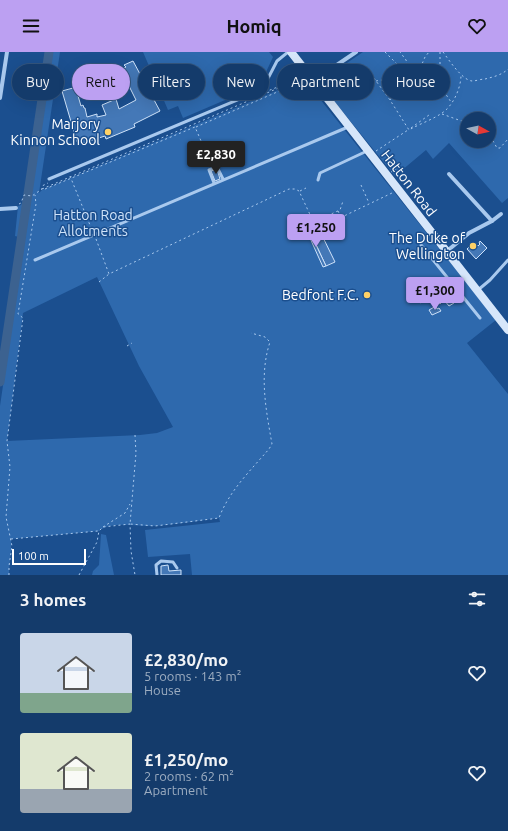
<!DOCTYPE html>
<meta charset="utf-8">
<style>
:root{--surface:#143b6b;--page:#1d4271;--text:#f1f3f6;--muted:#9dadc1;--line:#33557e;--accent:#bca0f2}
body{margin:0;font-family:Ubuntu,sans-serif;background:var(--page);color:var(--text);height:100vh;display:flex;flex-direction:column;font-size:15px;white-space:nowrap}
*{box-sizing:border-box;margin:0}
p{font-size:13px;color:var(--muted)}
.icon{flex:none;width:22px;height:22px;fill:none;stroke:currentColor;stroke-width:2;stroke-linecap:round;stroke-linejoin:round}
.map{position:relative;height:523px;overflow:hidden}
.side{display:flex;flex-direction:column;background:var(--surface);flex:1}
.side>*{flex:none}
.banner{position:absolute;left:12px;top:12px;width:484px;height:36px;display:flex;gap:8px}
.needle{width:26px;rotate:98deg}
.buttons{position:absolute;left:460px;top:60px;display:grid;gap:8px}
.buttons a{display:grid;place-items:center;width:36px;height:36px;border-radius:50%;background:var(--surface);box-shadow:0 4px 16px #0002,0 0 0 1px var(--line);font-size:20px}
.scale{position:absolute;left:12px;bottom:10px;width:74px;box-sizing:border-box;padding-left:4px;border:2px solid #fff;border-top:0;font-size:11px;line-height:14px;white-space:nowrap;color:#fff;-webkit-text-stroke:3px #1b4f8f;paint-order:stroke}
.price{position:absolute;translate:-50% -34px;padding:0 9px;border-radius:4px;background:var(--accent);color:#111;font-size:13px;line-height:26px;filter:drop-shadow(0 1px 2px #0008)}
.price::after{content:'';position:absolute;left:50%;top:24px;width:12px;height:9px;margin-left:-6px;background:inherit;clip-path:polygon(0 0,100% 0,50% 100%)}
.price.current{background:#222;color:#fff}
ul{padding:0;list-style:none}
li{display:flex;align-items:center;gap:12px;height:100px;padding:0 20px}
li span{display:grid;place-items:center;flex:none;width:112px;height:80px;border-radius:4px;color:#555}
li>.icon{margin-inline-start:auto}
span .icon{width:48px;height:48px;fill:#fffc;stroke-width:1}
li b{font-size:17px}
h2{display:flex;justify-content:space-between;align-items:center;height:48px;padding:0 20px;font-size:17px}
.chip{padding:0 14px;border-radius:18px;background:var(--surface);box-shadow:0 4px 16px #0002,0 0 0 1px var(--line);font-size:14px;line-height:36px}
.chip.current{background:var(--accent);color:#111}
header{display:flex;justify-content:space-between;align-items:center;height:52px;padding:0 20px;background:var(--accent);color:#111;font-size:18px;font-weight:700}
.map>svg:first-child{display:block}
.green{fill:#2e69ad;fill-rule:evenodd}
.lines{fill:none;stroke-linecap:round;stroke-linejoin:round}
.river{stroke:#3c6290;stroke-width:9}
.building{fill:#4478b7;stroke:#cfe3fa}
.path{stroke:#a9c9ee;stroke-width:1;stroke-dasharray:2 3;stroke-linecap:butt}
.lane{stroke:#a9c9ee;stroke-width:3}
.street{stroke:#a9c9ee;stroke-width:4}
.secondary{stroke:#d6e6fa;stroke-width:8}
.poi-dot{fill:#ffd166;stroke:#1b4f8f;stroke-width:1.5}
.labels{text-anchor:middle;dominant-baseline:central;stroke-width:3;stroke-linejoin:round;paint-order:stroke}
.poi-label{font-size:14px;fill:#fff;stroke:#1b4f8f;text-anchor:end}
.street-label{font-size:14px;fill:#fff;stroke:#1b4f8f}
.park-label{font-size:14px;fill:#cfe3fa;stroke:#1b4f8f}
</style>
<header><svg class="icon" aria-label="menu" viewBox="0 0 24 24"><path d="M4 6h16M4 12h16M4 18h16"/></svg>Homiq<svg class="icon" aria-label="heart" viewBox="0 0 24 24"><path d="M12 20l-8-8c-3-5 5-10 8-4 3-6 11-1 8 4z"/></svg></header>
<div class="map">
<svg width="508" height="523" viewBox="0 0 508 523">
<rect width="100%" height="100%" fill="#1b4f8f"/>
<!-- green -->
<g class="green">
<path d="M 52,0 L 60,0 L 39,141 L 42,138 L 304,27 L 496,268 L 467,291 L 508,342 L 508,523 L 192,523 L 190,502 L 148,505 L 145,478 L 220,470 L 219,466 C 198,469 177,472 156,474 C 141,475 111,468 99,479 L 11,487 C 12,499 9,511 9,523 L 0,523 L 0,354 ZM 97,225 L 139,314 L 173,375 L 157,381 L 140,383 L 7,389 L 23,261 Z"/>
<polygon points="143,0 269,0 273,5 260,33 183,66 178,54 168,58"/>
<path d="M 363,0 L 508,0 L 508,146 L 502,151 L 449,91 L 433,107 L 426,98 L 395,124 L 321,33 L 322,28 ZM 467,67 L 489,67 L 489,89 L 467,89 Z"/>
<polygon points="25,144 19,185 15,184 18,154 21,153"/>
<polygon points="101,482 106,483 114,523 92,523 93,519 99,513"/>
</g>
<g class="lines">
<!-- river -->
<polyline class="river" points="0,330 49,0"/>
</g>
<!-- building -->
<g class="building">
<polygon points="133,9 160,59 134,72 135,75 106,87 105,84 83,91 82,89 77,90 62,39 73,36 73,37 76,37 81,54 83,53 84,56 85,56 87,65 97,62 97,65 106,63 102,53 116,47 119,57 136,48 121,18 126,15 124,13"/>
<polygon points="217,117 220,127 215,129 211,119"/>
<polygon points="315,169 335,210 326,214 307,173"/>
<polygon points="307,174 326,214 323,215 305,175"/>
<polygon points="480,189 487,196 476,207 467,197 474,190 478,194 480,192 479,191"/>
<polygon points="443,236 454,251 449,254 444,248 440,252 432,245"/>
<polygon points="430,237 433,242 420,251 417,245"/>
<polygon points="436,254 437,257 439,256 441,259 432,263 429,258"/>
<polygon points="168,513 169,519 181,518 181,523 161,523 161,514"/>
</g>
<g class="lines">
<!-- path -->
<g class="path">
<polyline points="385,0 398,13 403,13 407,11 406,8 400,0"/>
<polyline points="440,0 440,24 445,32 445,41 451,50"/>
<path d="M 443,0 C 449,8 462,28 472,29 C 476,29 481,27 485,27 C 493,25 502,23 508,17"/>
<path d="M 365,14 L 390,48 L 409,78 C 419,72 432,68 442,61 C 453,54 461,36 461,23"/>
<polyline points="376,29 381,28 398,34"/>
<polyline points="265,40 303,25"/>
<polyline points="390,48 400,33 416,22 419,19 425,5 429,0"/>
<polyline points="442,62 467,71"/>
<polyline points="196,75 305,28"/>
<polyline points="411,76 429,63"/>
<polyline points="489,86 492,87 497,96 500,96 508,87"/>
<polyline points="376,99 408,78"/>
<polyline points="391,120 396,117"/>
<polyline points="70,124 92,178"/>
<polyline points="361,133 369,151"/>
<polyline points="42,137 302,26"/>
<polyline points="45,137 195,75 211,112"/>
<polyline points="300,139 306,136"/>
<polyline points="19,152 21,151 24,143 32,144 42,137 42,134 48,131"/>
<polyline points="338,159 341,165"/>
<polyline points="318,168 340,158 343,149"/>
<polyline points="96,187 109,222 289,137 295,137 299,139 313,169 317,167 321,175 392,141"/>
<polyline points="99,230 109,222"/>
<polyline points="127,294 132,291"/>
<path d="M 135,383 L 136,401 L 130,472 L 155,474 L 219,466 C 229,439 251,418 269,397 L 272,392 C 266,358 259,323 270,290 L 265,285 L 251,281"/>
<polyline points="103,475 125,461 130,452"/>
<polyline points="11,487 98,479"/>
<polyline points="9,523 9,514 12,494 6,465 10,415 7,389 23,266 18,262 36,152 35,143"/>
<polyline points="79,523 97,490 99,479 103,475 130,472 131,499 135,523"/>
</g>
<!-- lane -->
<g class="lane">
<polyline points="49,127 261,38 263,36 277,9 288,0"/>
<polyline points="318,128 320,121 367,99"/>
<polyline points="214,131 209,118 217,115 223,127"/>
<polyline points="421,193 480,266"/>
<polyline points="35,208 348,75"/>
<polyline points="454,234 466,225"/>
<polyline points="478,238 490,228 508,208"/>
<polyline points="157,523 156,513 161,509 173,510 177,516"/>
</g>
<!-- street -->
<g class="street">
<polyline points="313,29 356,0"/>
<polyline points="0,46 7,0"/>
<polyline points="449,122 492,169"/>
<polyline points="0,157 16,156"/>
<polyline points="447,199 469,181 492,169 501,162"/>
</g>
<!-- secondary -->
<polyline class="secondary" points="291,0 508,278"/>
</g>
<!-- markers -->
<g class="poi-dot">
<circle cx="108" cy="80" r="4"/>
<circle cx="473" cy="194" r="4"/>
<circle cx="367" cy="243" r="4"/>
</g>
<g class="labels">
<!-- poi labels -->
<g class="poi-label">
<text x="100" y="72">Marjory<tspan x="100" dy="16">Kinnon School</tspan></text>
<text x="465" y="186">The Duke of<tspan x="465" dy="16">Wellington</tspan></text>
<text x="359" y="243">Bedfont F.C.</text>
</g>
<!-- street labels -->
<g class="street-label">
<text transform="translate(409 131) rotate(52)">Hatton Road</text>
</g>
<!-- park labels -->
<g class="park-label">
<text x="93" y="163">Hatton Road<tspan x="93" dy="16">Allotments</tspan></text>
</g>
</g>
</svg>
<div class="buttons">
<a><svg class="needle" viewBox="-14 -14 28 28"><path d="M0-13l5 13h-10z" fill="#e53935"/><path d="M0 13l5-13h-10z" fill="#9dadc1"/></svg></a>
</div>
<div class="scale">100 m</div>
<b class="price current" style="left:216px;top:123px">£2,830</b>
<b class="price" style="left:316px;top:196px">£1,250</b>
<b class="price" style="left:435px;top:259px">£1,300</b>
<div class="banner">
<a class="chip">Buy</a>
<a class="chip current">Rent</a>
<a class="chip">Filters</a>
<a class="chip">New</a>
<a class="chip">Apartment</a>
<a class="chip">House</a>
</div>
</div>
<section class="side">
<h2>3 homes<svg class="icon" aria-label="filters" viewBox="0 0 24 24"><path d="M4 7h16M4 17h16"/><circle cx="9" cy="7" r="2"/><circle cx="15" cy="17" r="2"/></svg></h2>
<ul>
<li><span style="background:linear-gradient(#c9d6e8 75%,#7fa58c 0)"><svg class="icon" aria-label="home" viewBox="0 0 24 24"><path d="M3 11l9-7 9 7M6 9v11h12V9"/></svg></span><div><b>£2,830/mo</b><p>5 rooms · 143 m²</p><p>House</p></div><svg class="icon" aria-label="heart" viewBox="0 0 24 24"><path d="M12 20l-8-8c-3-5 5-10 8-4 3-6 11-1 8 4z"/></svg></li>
<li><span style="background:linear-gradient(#dfe7d0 70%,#9aa5b1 0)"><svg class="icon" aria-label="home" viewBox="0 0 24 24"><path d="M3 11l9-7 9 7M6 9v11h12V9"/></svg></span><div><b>£1,250/mo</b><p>2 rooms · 62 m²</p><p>Apartment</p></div><svg class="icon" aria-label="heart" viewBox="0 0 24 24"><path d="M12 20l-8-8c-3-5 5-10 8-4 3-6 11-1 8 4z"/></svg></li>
</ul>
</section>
